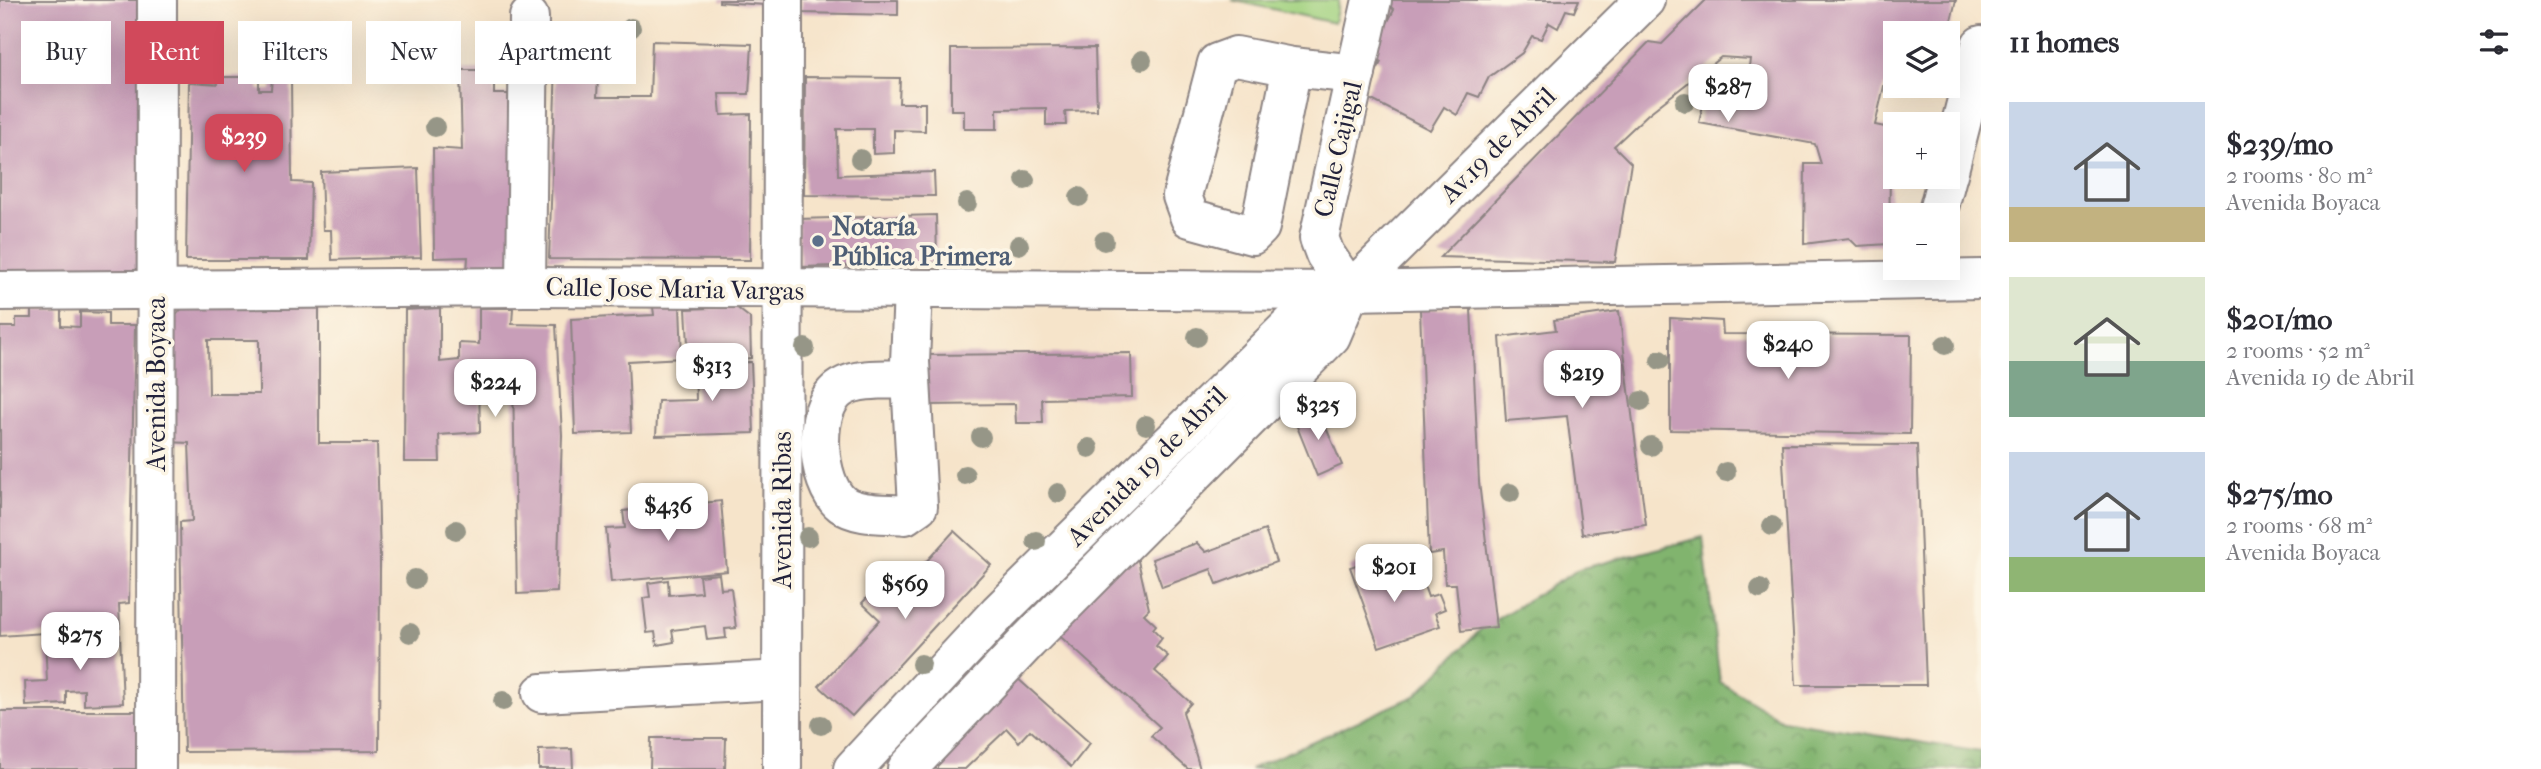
<!DOCTYPE html>
<meta charset="utf-8">
<style>
:root{--surface:#fff;--page:#f7f7f7;--text:#2b2b33;--muted:#7c7c81;--accent:#d1495b}
body{margin:0;font-family:"IM FELL French Canon",serif;background:var(--page);color:var(--text);height:100vh;display:flex;flex-direction:column;font-size:26px;white-space:nowrap}
*{box-sizing:border-box;margin:0}
p{font-size:23px;color:var(--muted)}
.icon{flex:none;width:38px;height:38px;fill:none;stroke:currentColor;stroke-width:2;stroke-linecap:round;stroke-linejoin:round}
.map{position:relative;flex:1;overflow:hidden}
.panel{display:flex;flex-direction:column;background:var(--surface);width:560px}
.panel>*{flex:none}
.banner{position:absolute;left:21px;top:21px;width:665px;height:63px;display:flex;gap:14px}
.tools{position:absolute;left:1883px;top:21px;display:grid;gap:14px}
.tools a{display:grid;place-items:center;width:77px;height:77px;border-radius:0px;background:var(--surface);box-shadow:0 7px 28px #0002;font-size:35px}
.price{position:absolute;translate:-50% -60px;padding:0 16px;border-radius:14px;background:#fff;color:#222;font-size:23px;line-height:46px;filter:drop-shadow(0 2px 4px #0008)}
.price::after{content:'';position:absolute;left:50%;top:42px;width:21px;height:16px;margin-left:-10px;background:inherit;clip-path:polygon(0 0,100% 0,50% 100%)}
.price.active{background:var(--accent);color:#fff}
ul{padding:0;list-style:none}
li{display:flex;align-items:center;gap:21px;height:175px;padding:0 28px}
li span{display:grid;place-items:center;flex:none;width:196px;height:140px;border-radius:0px;color:#555}
li>.icon{margin-inline-start:auto}
span .icon{width:84px;height:84px;fill:#fffc;stroke-width:1}
li b{font-size:30px}
h2{display:flex;justify-content:space-between;align-items:center;height:84px;padding:0 28px;font-size:30px}
.tag{padding:0 24px;border-radius:0px;background:var(--surface);box-shadow:0 7px 28px #0002;font-size:24px;line-height:63px}
.tag.active{background:var(--accent);color:#fff}
main{display:flex;flex:1;min-height:0}
.map>svg:first-child{display:block}
.green{fill:#a2d280;stroke:#627a5e;stroke-width:2}
.forest{fill:url(#forest-crowns);stroke:#526b54;stroke-width:2}
.building{fill:#c89eb8;fill-rule:evenodd}
.lines{fill:none;stroke-linecap:round;stroke-linejoin:round}
.minor-casing{stroke:#8c8382;stroke-width:42}
.minor{stroke:#fff;stroke-width:38}
.tree{fill:#969687}
.service-dot{fill:#5c6f8a;stroke:#fcf5e5;stroke-width:2.5}
.labels{text-anchor:middle;dominant-baseline:central;stroke-width:7;stroke-linejoin:round;paint-order:stroke}
.street-label{font-size:26px;fill:#22223b;stroke:#fcf5e5}
.service-label{font-size:26px;font-weight:bold;fill:#4e5e75;stroke:#fcf5e5;text-anchor:start}
</style>
<main>
<div class="map">
<svg width="1981" height="769" viewBox="0 0 1981 769">
<defs>
<pattern id="forest-crowns" width="20" height="18" patternUnits="userSpaceOnUse" patternTransform="scale(1.75)"><rect width="20" height="18" fill="#81b46e"/><path d="M2 6a3 3 0 1 1 6 0M12 15a3 3 0 1 1 6 0" fill="none" stroke="#69925c"/></pattern>
</defs>
<rect width="100%" height="100%" fill="#fcf5e5"/>
<filter id="ink" filterUnits="userSpaceOnUse"><feTurbulence type="fractalNoise" baseFrequency=".0143" numOctaves="2"/><feDisplacementMap in="SourceGraphic" scale="14" xChannelSelector="R" yChannelSelector="G"/><feConvolveMatrix kernelMatrix="1 2 1 2 8 2 1 2 1" color-interpolation-filters="sRGB"/></filter>
<filter id="wash" filterUnits="userSpaceOnUse"><feTurbulence type="fractalNoise" baseFrequency=".00686" numOctaves="4" result="noise"/><feDisplacementMap in="SourceGraphic" scale="28" xChannelSelector="R" yChannelSelector="G"/><feGaussianBlur stdDeviation="1.57" result="paint"/><feColorMatrix in="noise" values="0 0 0 0 0 0 0 0 0 0 0 0 0 0 0 0 0 1.4 0 .05"/><feComposite in="paint" operator="in"/></filter>
<g filter="url(#wash)">
<rect width="100%" height="100%" fill="#f6e4ca"/>
<!-- green -->
<polygon class="green" points="1232,0 1339,0 1334,23"/>
<!-- forest -->
<polygon class="forest" points="1703,537 1720,682 1782,720 1981,752 1981,769 1250,769 1415,696 1482,628 1579,569"/>
<g id="blocks">
<!-- building -->
<g class="building">
<polygon points="0,0 145,0 143,284 0,282"/>
<polygon points="719,0 765,0 765,5 719,2"/>
<polygon points="801,0 898,0 898,15 801,13"/>
<polygon points="1384,0 1579,0 1574,12 1566,10 1558,28 1549,23 1541,39 1532,36 1522,53 1489,77 1479,97 1468,93 1457,115 1444,107 1430,130 1364,96 1381,62 1371,54 1394,10"/>
<polygon points="1706,0 1956,0 1948,33 1895,33 1895,86 1936,86 1934,95 1884,86 1875,125 1895,129 1895,170 1890,170 1889,244 1857,246 1849,238 1804,244 1805,164 1821,164 1815,144 1699,123 1706,92 1745,100 1750,59 1721,57 1648,114 1614,146 1631,163 1615,262 1440,257 1649,42 1662,44"/>
<polygon points="557,37 600,38 597,97 650,97 652,41 752,44 749,94 719,94 721,115 751,114 750,260 549,259"/>
<polygon points="1095,48 1097,110 1065,111 1066,125 1046,125 1046,108 997,109 997,129 964,129 964,110 951,110 951,49"/>
<polygon points="460,70 494,70 494,94 516,94 520,270 467,272 468,257 434,258 433,148 462,150"/>
<polygon points="219,77 259,77 259,90 271,90 272,77 291,77 292,182 311,183 309,260 186,260 189,82 218,84"/>
<polygon points="805,77 900,78 899,103 925,103 925,131 894,130 894,153 873,154 873,129 837,129 838,175 934,172 935,196 804,195"/>
<polygon points="418,168 421,257 332,260 331,230 323,230 321,172"/>
<polygon points="936,215 937,263 800,267 798,219"/>
<path d="M 319,306 L 319,443 L 377,443 L 380,560 L 379,751 L 184,752 L 180,522 L 192,521 L 189,443 L 168,442 L 165,328 L 183,307 ZM 208,340 L 259,340 L 259,394 L 209,394 Z"/>
<polygon points="680,306 682,358 628,361 631,432 575,434 571,319 654,315 653,307"/>
<polygon points="736,307 750,318 751,358 689,362 686,309"/>
<polygon points="440,308 440,362 459,360 459,343 479,344 479,308 513,308 512,324 556,325 562,435 557,592 517,594 513,381 479,382 480,432 439,435 440,462 404,462 405,310"/>
<polygon points="1420,309 1471,309 1479,482 1496,627 1461,631 1456,584 1445,584 1443,552 1429,554"/>
<polygon points="32,310 61,310 61,326 80,327 80,312 108,313 108,325 135,325 129,603 119,604 120,628 0,636 0,327 16,327 16,318 32,318"/>
<polygon points="1619,311 1646,525 1582,534 1567,416 1506,421 1500,337 1556,330 1554,320"/>
<polygon points="1670,318 1722,321 1723,334 1911,335 1910,434 1670,430"/>
<polygon points="1131,353 1132,397 1042,399 1043,423 1016,423 1015,404 926,405 926,355"/>
<polygon points="751,362 754,433 656,436 658,401 696,400 695,363"/>
<polygon points="1318,409 1342,465 1317,476 1294,419"/>
<polygon points="1782,444 1917,445 1926,685 1796,685"/>
<polygon points="721,501 727,571 611,582 606,529 625,528 623,511"/>
<polygon points="1265,530 1276,562 1217,584 1211,569 1162,587 1152,559 1197,543 1206,552"/>
<polygon points="954,531 991,565 852,716 819,686 880,620 862,603 880,584 894,597"/>
<polygon points="1134,543 1149,609 1144,614 1156,625 1153,629 1162,638 1156,646 1168,656 1155,671 1191,703 1183,712 1200,769 1188,769 1151,736 1160,727 1052,629"/>
<polygon points="1382,556 1394,593 1423,583 1428,597 1439,594 1445,609 1435,613 1440,626 1379,647 1350,567"/>
<polygon points="719,574 721,589 731,588 736,628 725,629 726,638 707,640 705,626 672,630 674,642 657,645 655,632 647,633 643,598 650,597 648,583 668,580 669,595 701,592 699,576"/>
<polygon points="120,635 123,703 84,705 84,690 66,691 66,704 26,706 25,682 47,681 45,639"/>
<polygon points="1007,669 1090,743 1071,767 1030,730 1019,742 1007,729 965,769 917,769"/>
<polygon points="0,711 145,711 146,769 0,769"/>
<polygon points="651,738 726,738 725,769 650,769"/>
<polygon points="572,749 573,769 539,769 539,750"/>
</g>
</g>
</g>
<g filter="url(#ink)">
<use href="#blocks" fill-opacity="0" stroke="#8c8382" stroke-width="2"/>
<g class="lines">
<defs>
<g id="minor">
<polyline points="1292,67 1260,227 1252,235 1190,218 1182,196 1217,63 1236,56 1292,67 1356,74"/>
<polyline points="1948,174 1981,45"/>
<polyline points="1937,215 1947,177"/>
<polyline points="526,287 529,17"/>
<polyline points="0,291 526,287 1350,291 1981,279"/>
<polyline points="1350,291 1325,254 1319,238 1372,0"/>
<path d="M 910,379 C 890,380 859,377 841,388 C 810,407 816,484 842,504 C 858,516 887,513 905,515 L 918,506 L 910,362 L 913,290"/>
<polyline points="542,693 782,680"/>
<polyline points="156,769 157,0"/>
<polyline points="782,769 783,0"/>
<polyline points="853,769 999,612 1303,313 1350,291 1645,0"/>
<polyline points="907,769 1028,641 1331,336 1350,291"/>
</g>
</defs>
<!-- minor casing -->
<use href="#minor" class="minor-casing"/>
<!-- minor -->
<use href="#minor" class="minor"/>
</g>
<!-- trees -->
<g class="tree">
<circle cx="631" cy="28" r="10"/>
<circle cx="1142" cy="60" r="10"/>
<circle cx="1727" cy="81" r="10"/>
<circle cx="1685" cy="102" r="10"/>
<circle cx="435" cy="127" r="10"/>
<circle cx="860" cy="159" r="10"/>
<circle cx="1025" cy="180" r="10"/>
<circle cx="1079" cy="197" r="10"/>
<circle cx="967" cy="203" r="10"/>
<circle cx="1104" cy="241" r="10"/>
<circle cx="1019" cy="245" r="10"/>
<circle cx="1197" cy="337" r="10"/>
<circle cx="1945" cy="345" r="10"/>
<circle cx="805" cy="348" r="10"/>
<circle cx="1660" cy="360" r="10"/>
<circle cx="1641" cy="401" r="10"/>
<circle cx="1146" cy="425" r="10"/>
<circle cx="981" cy="437" r="10"/>
<circle cx="1651" cy="446" r="10"/>
<circle cx="1089" cy="448" r="10"/>
<circle cx="1726" cy="472" r="10"/>
<circle cx="965" cy="475" r="10"/>
<circle cx="1058" cy="493" r="10"/>
<circle cx="1510" cy="493" r="10"/>
<circle cx="1772" cy="526" r="10"/>
<circle cx="456" cy="530" r="10"/>
<circle cx="808" cy="537" r="10"/>
<circle cx="1036" cy="541" r="10"/>
<circle cx="415" cy="579" r="10"/>
<circle cx="1760" cy="589" r="10"/>
<circle cx="410" cy="633" r="10"/>
<circle cx="921" cy="664" r="10"/>
<circle cx="503" cy="701" r="10"/>
<circle cx="821" cy="725" r="10"/>
</g>
</g>
<!-- markers -->
<circle class="service-dot" cx="818" cy="241" r="7"/>
<g class="labels">
<!-- street labels -->
<g class="street-label">
<text transform="translate(1498 145) rotate(-45)">Av.19 de Abril</text>
<text transform="translate(1338 149) rotate(-77)">Calle Cajigal</text>
<text transform="translate(675 289) rotate(1)">Calle Jose Maria Vargas</text>
<text transform="translate(156 384) rotate(-90)">Avenida Boyaca</text>
<text transform="translate(1147 466) rotate(-45)">Avenida 19 de Abril</text>
<text transform="translate(782 510) rotate(-90)">Avenida Ribas</text>
</g>
<!-- service labels -->
<g class="service-label">
<text x="832" y="226">Notaría<tspan x="832" dy="30">Pública Primera</tspan></text>
</g>
</g>
</svg>
<div class="tools">
<a><svg class="icon" aria-label="layers" viewBox="0 0 24 24"><path d="M12 4l9 5-9 5-9-5zM3 14l9 5 9-5"/></svg></a>
<a>+</a>
<a>−</a>
</div>
<b class="price" style="left:1728px;top:124px">$287</b>
<b class="price active" style="left:244px;top:174px">$239</b>
<b class="price" style="left:1788px;top:381px">$240</b>
<b class="price" style="left:712px;top:403px">$313</b>
<b class="price" style="left:1582px;top:410px">$219</b>
<b class="price" style="left:495px;top:419px">$224</b>
<b class="price" style="left:1318px;top:442px">$325</b>
<b class="price" style="left:668px;top:543px">$436</b>
<b class="price" style="left:1394px;top:604px">$201</b>
<b class="price" style="left:905px;top:621px">$569</b>
<b class="price" style="left:80px;top:672px">$275</b>
<div class="banner">
<a class="tag">Buy</a>
<a class="tag active">Rent</a>
<a class="tag">Filters</a>
<a class="tag">New</a>
<a class="tag">Apartment</a>
</div>
</div>
<section class="panel">
<h2>11 homes<svg class="icon" aria-label="filters" viewBox="0 0 24 24"><path d="M4 7h16M4 17h16"/><circle cx="9" cy="7" r="2"/><circle cx="15" cy="17" r="2"/></svg></h2>
<ul>
<li><span style="background:linear-gradient(#c9d6e8 75%,#c2b280 0)"><svg class="icon" aria-label="home" viewBox="0 0 24 24"><path d="M3 11l9-7 9 7M6 9v11h12V9"/></svg></span><div><b>$239/mo</b><p>2 rooms · 80 m²</p><p>Avenida Boyaca</p></div></li>
<li><span style="background:linear-gradient(#dfe7d0 60%,#7fa58c 0)"><svg class="icon" aria-label="home" viewBox="0 0 24 24"><path d="M3 11l9-7 9 7M6 9v11h12V9"/></svg></span><div><b>$201/mo</b><p>2 rooms · 52 m²</p><p>Avenida 19 de Abril</p></div></li>
<li><span style="background:linear-gradient(#c9d6e8 75%,#8fb573 0)"><svg class="icon" aria-label="home" viewBox="0 0 24 24"><path d="M3 11l9-7 9 7M6 9v11h12V9"/></svg></span><div><b>$275/mo</b><p>2 rooms · 68 m²</p><p>Avenida Boyaca</p></div></li>
</ul>
</section>
</main>
